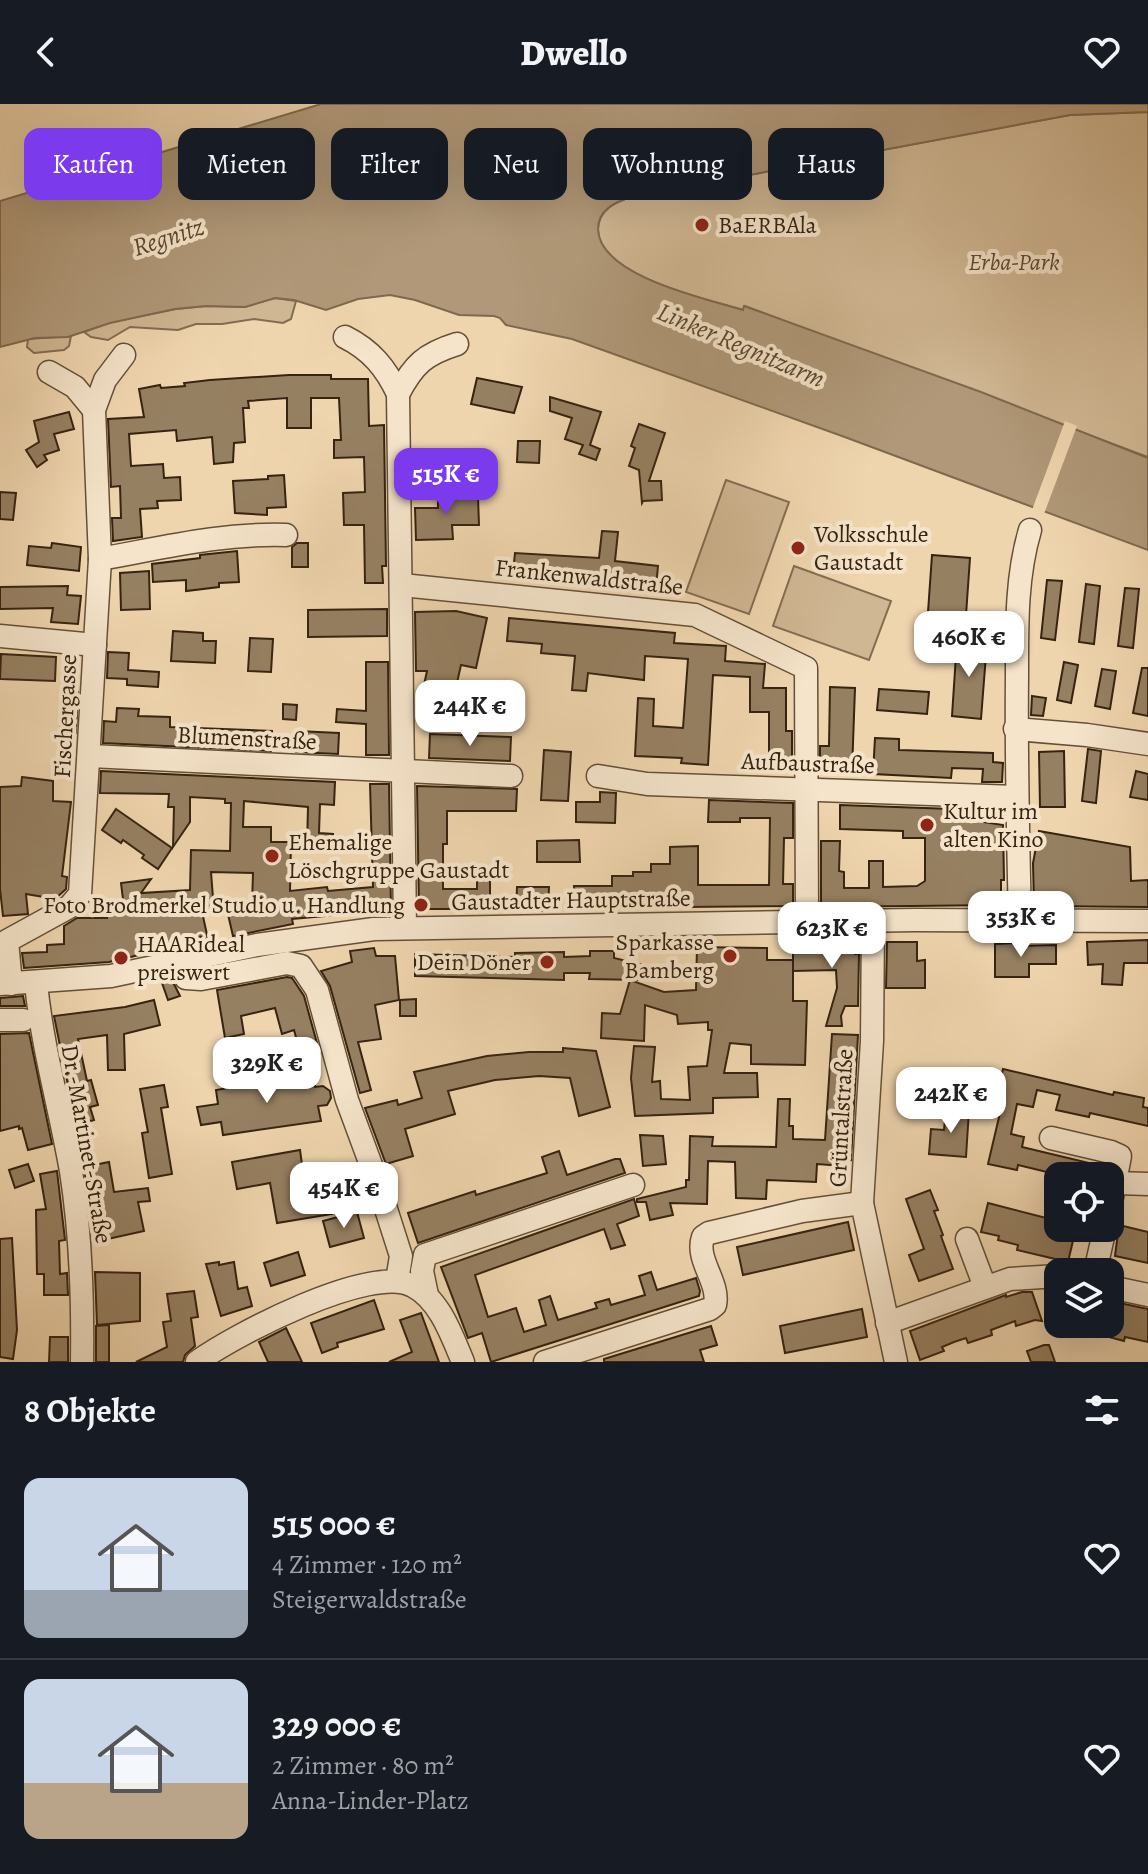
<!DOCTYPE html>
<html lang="de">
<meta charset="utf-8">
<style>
:root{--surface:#171b24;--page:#20242c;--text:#f1f3f6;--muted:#9ea1a6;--line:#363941;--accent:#7c3aed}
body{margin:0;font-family:Alegreya,serif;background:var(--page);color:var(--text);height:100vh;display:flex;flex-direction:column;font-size:30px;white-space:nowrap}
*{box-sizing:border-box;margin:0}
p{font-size:26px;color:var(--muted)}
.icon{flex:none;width:44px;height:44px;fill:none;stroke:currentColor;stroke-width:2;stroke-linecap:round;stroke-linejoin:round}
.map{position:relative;height:1258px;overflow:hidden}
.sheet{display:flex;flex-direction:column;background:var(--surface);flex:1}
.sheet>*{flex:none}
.guide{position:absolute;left:24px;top:24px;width:1100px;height:72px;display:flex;gap:16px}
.controls{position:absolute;left:1044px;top:1058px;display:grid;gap:16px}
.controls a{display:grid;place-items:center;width:80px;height:80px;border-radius:16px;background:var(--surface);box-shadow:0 8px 32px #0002;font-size:40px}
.price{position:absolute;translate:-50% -68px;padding:0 18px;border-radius:16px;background:#fff;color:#222;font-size:26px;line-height:52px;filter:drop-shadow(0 2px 4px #0008)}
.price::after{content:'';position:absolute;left:50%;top:48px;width:24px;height:18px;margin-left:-12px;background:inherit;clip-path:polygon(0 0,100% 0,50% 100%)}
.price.selected{background:var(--accent);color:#fff}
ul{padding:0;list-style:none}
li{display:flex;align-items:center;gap:24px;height:200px;padding:0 24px}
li+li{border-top:2px solid var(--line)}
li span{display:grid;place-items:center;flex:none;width:224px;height:160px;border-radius:16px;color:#555}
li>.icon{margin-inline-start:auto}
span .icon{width:96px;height:96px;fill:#fffc;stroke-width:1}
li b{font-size:34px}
h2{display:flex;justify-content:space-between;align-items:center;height:96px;padding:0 24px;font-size:34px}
.chip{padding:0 28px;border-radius:16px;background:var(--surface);box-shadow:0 8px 32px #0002;font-size:28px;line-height:72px}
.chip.selected{background:var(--accent);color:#fff}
header{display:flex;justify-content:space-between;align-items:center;height:104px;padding:0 24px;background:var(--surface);font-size:36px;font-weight:800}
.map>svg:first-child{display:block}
.green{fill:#d0b793;stroke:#836d52;stroke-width:2}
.water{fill:#b09878;stroke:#7f694e;stroke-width:2}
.pier{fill:#efd5ae}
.building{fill:#968062;stroke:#362310;stroke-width:2}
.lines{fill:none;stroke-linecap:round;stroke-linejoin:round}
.minor-casing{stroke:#645038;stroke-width:25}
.minor{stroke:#f5e4ca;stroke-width:22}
.poi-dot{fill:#8f2418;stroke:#f5e4ca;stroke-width:3}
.labels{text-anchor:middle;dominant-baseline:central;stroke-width:8;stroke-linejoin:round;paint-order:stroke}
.poi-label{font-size:24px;fill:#362310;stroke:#f5e4ca;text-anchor:start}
.park-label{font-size:24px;font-style:italic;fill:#5c4831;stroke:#f5e4ca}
.street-label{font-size:24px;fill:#362310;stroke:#f5e4ca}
.water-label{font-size:26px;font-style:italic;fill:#5b462f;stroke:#f5e4ca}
</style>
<header><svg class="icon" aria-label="back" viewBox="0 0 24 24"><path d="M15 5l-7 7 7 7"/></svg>Dwello<svg class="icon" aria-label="heart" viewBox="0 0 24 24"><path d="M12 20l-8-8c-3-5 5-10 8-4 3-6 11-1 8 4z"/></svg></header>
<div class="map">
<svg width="1148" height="1258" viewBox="0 0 1148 1258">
<rect width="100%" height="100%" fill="#efd5ae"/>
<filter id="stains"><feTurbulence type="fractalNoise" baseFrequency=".0025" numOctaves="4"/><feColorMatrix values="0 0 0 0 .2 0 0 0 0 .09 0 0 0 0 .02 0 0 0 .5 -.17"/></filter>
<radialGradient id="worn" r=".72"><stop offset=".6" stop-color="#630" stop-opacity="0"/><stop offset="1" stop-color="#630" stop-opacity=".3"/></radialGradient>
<!-- green -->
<g class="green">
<path d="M 1148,8 L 1148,353 L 745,202 L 743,206 C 707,195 599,172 598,126 C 598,106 615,98 631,93 L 1070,11 Z"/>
<polygon points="275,194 296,197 291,215 283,219 254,215 222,220 196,220 178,226 130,223 108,236 91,233 84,228 110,218 176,205 206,202 245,203"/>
<polygon points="71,232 69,242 64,246 34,249 27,243 28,235"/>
<polygon points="726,376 789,398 749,510 686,488"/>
<polygon points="794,462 891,497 869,556 773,522"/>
</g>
<!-- water -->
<path class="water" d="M 321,0 L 1148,0 L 1148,8 L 1070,11 L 631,93 C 615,98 598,106 598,125 C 599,172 706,195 743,206 L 744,202 L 981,288 L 1148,354 L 1148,446 L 842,332 L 572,235 L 506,221 L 500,214 L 494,212 L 459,211 L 415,196 L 390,191 L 358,195 L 326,206 L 294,196 L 275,194 L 245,203 L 206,202 L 175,205 L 110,219 L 68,233 L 35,234 L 0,243 L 0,97 Z"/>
<!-- pier -->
<polygon class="pier" points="1065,317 1077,322 1044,410 1032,406"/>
<!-- building -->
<g class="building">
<polygon points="289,271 331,271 331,275 368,275 369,322 384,321 386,462 382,462 383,479 365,479 364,421 344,421 343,389 365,388 364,353 334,354 334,336 341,336 339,294 311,294 311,324 287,324 287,294 248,297 249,304 243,304 245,338 234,339 233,358 214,360 212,333 177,337 176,326 129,330 131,362 163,360 164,374 180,373 181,396 157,397 158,404 140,405 142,433 113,437 112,414 121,414 120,382 111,383 108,315 144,313 139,285 160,281 161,284 185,282 184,279 210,276"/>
<polygon points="477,274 522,283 514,309 471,300"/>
<polygon points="550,293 601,308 590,341 600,345 596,356 579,350 583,341 565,335 572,314 550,307"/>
<polygon points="69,308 74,325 54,330 59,346 44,351 47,356 37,363 26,346 39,338 34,317"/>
<polygon points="639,320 665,329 649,377 661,377 662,396 643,397 642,399 639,366 629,362 635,344 631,342"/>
<polygon points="518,337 540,337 539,359 517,358"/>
<polygon points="446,345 447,373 414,374 413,346"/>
<polygon points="284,371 286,403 267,404 267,411 235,409 233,377 268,375 268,372"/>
<polygon points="438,384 450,384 450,394 478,393 479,421 452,421 453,435 416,436 415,404 438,404"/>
<polygon points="0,388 16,389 13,416 0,415"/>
<polygon points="602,427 618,428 615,457 658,462 656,483 513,469 515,449 599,454"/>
<polygon points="52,439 81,443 79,467 27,461 29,442 51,444"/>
<polygon points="297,439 308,439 308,463 292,463 292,443"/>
<polygon points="237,447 239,478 219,479 219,483 186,487 186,476 153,478 152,460 200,454 200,451"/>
<polygon points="932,451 970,454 966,511 928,508"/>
<polygon points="149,467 150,505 121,506 120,469"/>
<polygon points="1047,476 1062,477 1055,536 1041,534"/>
<polygon points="1086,480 1100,482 1094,540 1079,538"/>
<polygon points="68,482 67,491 81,492 78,520 51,518 53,504 0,505 0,483"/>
<polygon points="1125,484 1139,485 1133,544 1118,542"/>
<polygon points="387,505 387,532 308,533 308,506"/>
<polygon points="456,507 487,514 476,564 461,561 450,610 419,604 427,567 416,567 415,508"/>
<polygon points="509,514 675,529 674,539 726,542 725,557 765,560 763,584 786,584 786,627 792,627 792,663 769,663 769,608 750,608 750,573 713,571 708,661 681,659 682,654 635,652 638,594 654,595 653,622 683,624 688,555 645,552 644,576 588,569 586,587 572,586 575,552 541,549 542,540 507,537"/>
<polygon points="173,527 203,529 203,537 216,537 215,559 171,557"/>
<polygon points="250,534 273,535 271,568 248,567"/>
<polygon points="957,536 987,538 981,615 952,612"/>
<polygon points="108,548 129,549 128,566 159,568 158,583 127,581 127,575 107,574"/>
<polygon points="1,550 56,553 55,577 0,575"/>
<polygon points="366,558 388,558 389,651 366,651 366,620 336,618 337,605 366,607"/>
<polygon points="1064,558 1078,561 1071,599 1057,596"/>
<polygon points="1142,564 1148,564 1148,612 1133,609"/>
<polygon points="1102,565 1116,567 1110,605 1095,602"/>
<polygon points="830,583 855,584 852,667 820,666 820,642 829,642"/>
<polygon points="879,585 929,588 927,610 877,606"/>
<polygon points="63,587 78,588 76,629 60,628"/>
<polygon points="1032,592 1046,594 1043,612 1031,611"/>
<polygon points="283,600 297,601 296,616 283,615"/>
<polygon points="117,604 139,605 138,612 170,613 170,623 272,627 271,647 103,639 104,617 116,618"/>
<polygon points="297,627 339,629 338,650 296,648"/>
<polygon points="430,630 511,633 510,657 429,654"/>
<polygon points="875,634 899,635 899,646 993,649 993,658 1003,659 1002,678 982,678 983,665 952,664 951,674 873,670"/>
<polygon points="1088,645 1101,647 1096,699 1082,697"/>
<polygon points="544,646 571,648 568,697 541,696"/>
<polygon points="1064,647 1065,703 1040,703 1039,648"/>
<polygon points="101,667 335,678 334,701 320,700 319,729 333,730 333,743 307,742 308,703 244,697 243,723 271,723 271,738 291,738 290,787 327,783 328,787 373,783 370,680 389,680 391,806 292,815 293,820 233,832 227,806 252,800 253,769 211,768 214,807 202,808 208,835 109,858 24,864 22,849 47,848 47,841 64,840 64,822 77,814 107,814 108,803 124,803 121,779 151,775 141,789 190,786 191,746 230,747 231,699 225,699 225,695 190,693 190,718 173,743 174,703 168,703 169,690 100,689"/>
<polygon points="1136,667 1148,670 1148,696 1130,693"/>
<polygon points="22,673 53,677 53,697 71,698 62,772 67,773 66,785 55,795 26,790 28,810 3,812 0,785 0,683 21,682"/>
<polygon points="417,682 517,685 516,707 447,707 447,740 443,740 443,785 477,785 477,771 490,770 490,805 419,805"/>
<polygon points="600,688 616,689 615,719 576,718 576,698 600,698"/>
<polygon points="709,696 793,699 793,734 784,734 783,780 793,780 793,802 575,804 574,782 612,782 612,772 633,772 633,768 651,768 651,760 670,760 670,743 698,742 698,781 769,781 770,714 740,714 740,718 708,718"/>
<polygon points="840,701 952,705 951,713 1003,721 1004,776 1001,776 1001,801 821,803 821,737 840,737 839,767 844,768 844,784 869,784 869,757 883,757 883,783 917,782 925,777 925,734 903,734 903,727 840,725"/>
<polygon points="116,705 172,744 158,765 142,754 144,751 123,736 121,739 102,726"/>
<polygon points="1039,727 1130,743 1131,777 1148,776 1148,803 1034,802 1033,759"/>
<polygon points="579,736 580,758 537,758 537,737"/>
<polygon points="517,783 549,783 548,807 516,807"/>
<polygon points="855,836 855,850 859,850 858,902 845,902 841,912 842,922 826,922 837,884 836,866 793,867 793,837"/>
<polygon points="1148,836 1148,859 1124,859 1122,881 1102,880 1103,860 1088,861 1087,838"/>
<polygon points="887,838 917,838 917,857 925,856 925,884 886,884"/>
<polygon points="1016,839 1016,842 1056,841 1056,860 1029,860 1029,873 995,873 995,840"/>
<polygon points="697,843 767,844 767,856 793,856 793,897 807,897 805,961 751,960 751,941 730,939 724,969 757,969 758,993 713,994 713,1009 635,1012 631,974 634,942 655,943 652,978 660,977 661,995 690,996 688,963 707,962 712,926 708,926 708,918 678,920 677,911 645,901 644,937 601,934 602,909 620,910 630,876 664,888 696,886"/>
<polygon points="374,844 376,852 395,852 399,896 375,901 381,935 358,938 371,986 360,989 330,882 321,867 352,858 350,847"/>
<polygon points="590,847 614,847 614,854 643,861 640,876 589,875 590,869 564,869 564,876 415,872 415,850 515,853 515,849 564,848 564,853 590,852"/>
<polygon points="287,873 292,874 304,892 320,950 302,955 294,926 282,930 275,904 241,912 244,930 225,934 217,886"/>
<polygon points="172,876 180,892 168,896 162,879"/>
<polygon points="23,892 25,902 0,902 0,894"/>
<polygon points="416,895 416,912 400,912 400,896"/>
<polygon points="154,896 160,921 124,930 125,966 108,966 107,931 78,935 87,977 91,976 98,1001 90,1003 94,1016 76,1021 54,912 125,903"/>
<polygon points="29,929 52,1040 28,1046 22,1024 19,1025 19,1022 0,1027 0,930"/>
<polygon points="832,930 858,931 851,1056 843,1055 843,1062 817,1060 816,1078 767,1076 766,1095 736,1094 735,1058 708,1057 707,1100 670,1099 673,1111 650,1116 646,1098 637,1098 637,1095 686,1083 686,1076 689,1076 690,1032 713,1033 712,1042 776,1043 778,995 790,995 789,1022 793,1022 793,1035 825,1036"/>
<polygon points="563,944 596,947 610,1003 579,1012 570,974 539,972 495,976 448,987 455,1010 405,1025 413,1052 386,1060 365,1004 397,996 398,1001 422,994 414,968 487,952 529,948 563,948"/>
<polygon points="1003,965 1113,991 1114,988 1144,994 1143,1003 1148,1004 1148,1022 1090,1009 1089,1013 1056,1006 1060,991 1037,986 1033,1003 1017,1000 1011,1030 1024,1033 1022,1043 1089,1059 1086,1072 1058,1072 1058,1081 1045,1078 1047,1068 1018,1061 1017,1066 988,1060 1003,996 996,995"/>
<polygon points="313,968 315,983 323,982 330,987 331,994 327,1001 318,1002 321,1017 223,1031 221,1018 201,1021 197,1003 218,1000 216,986 252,980 250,973 263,971 264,979"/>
<polygon points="164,981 168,1003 161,1004 172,1070 149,1074 142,1029 148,1028 140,985"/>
<polygon points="946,1005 969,1006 966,1053 929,1050 931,1025 944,1026"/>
<polygon points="640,1031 663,1032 666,1060 643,1062"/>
<polygon points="300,1046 303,1068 340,1062 343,1082 327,1085 332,1110 277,1119 270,1079 237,1085 232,1058"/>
<polygon points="559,1047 567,1071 615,1055 620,1055 625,1069 418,1139 408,1109 475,1087 476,1091 547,1069 542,1053"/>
<polygon points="109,1058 114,1088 148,1084 150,1097 138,1098 144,1127 94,1138 84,1063"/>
<polygon points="28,1060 34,1077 15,1084 9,1066"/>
<polygon points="57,1067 65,1136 59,1137 60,1170 67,1169 68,1191 44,1191 44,1170 37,1170 36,1106 46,1105 40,1070"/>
<polygon points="930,1086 938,1106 934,1107 943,1131 941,1132 953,1165 919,1177 909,1151 924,1145 906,1095"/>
<polygon points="634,1095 639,1112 617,1120 625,1141 611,1145 604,1125 475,1171 488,1213 516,1204 524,1228 546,1221 539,1196 550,1192 558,1216 597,1204 595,1199 609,1195 611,1201 645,1191 639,1172 651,1168 657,1186 696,1174 700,1187 699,1192 491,1258 482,1229 468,1234 441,1163"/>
<polygon points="988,1099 1058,1117 1058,1124 1076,1124 1068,1158 1017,1146 1018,1141 998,1136 999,1132 981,1128"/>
<polygon points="357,1108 364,1134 330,1143 323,1117"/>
<polygon points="848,1118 854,1146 743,1171 737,1143"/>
<polygon points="1119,1121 1148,1128 1148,1159 1115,1152"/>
<polygon points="12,1134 17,1226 13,1255 0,1253 0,1135"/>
<polygon points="298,1148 305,1171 271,1182 264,1159"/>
<polygon points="219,1158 219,1161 234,1158 238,1185 247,1183 252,1202 221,1212 206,1160"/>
<polygon points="95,1168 140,1169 140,1217 97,1221"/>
<polygon points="194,1187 198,1213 191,1214 195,1242 185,1251 183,1258 136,1258 167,1243 163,1218 171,1217 167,1190"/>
<polygon points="1022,1188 1032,1188 1042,1217 1035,1216 1016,1222 1015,1217 991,1226 992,1231 968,1239 966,1234 954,1238 942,1243 944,1247 920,1256 910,1227 1006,1191 1006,1193"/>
<polygon points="374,1196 384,1225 337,1239 338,1243 322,1249 311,1219"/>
<polygon points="1110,1197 1148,1205 1148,1238 1125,1233 1124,1237 1079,1225 1080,1220 1110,1220"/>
<polygon points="862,1205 867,1233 785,1249 780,1222"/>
<polygon points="421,1209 439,1258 389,1258 412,1248 400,1216"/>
<polygon points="109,1221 109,1258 96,1258 96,1222"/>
<polygon points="711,1222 717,1241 700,1246 704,1258 604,1258 604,1255"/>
<polygon points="286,1224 302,1258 268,1258 259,1238"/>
<polygon points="50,1233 68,1233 68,1258 49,1258"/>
<polygon points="1044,1241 1049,1241 1055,1258 1031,1258 1027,1247"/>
</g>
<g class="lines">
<defs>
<g id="minor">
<path d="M 345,233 C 371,246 386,264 398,290 L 405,823"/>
<polyline points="49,268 75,283 94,306"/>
<path d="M 398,290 C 414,260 425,250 457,240"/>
<path d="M 100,455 C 162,444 222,429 286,431"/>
<polyline points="402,481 695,511 806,564 807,818"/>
<polyline points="0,532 95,541"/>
<polyline points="1015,625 1087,631 1148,640"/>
<polyline points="90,652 511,672"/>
<polyline points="598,672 647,680 1016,693"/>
<polyline points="873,817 872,937 862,1099 896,1258"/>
<path d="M 1020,817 C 1018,735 1016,654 1017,572 C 1017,523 1016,473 1030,426"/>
<polyline points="180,859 186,874 201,875 287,859 301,862 317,886 347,996 378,1080 401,1152 397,1177"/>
<path d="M 36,879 C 42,943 60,1004 71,1067 C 81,1131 83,1194 82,1258"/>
<polyline points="0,880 111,872 257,841 374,825 915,816 1148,817"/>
<polyline points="11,880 7,837 69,803 80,790 100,455 94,306 105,276 124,251"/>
<polyline points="0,916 23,916"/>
<polyline points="1051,1034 1111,1048 1120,1052 1110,1104"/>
<polyline points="1116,1079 1148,1080"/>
<polyline points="967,1135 985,1183"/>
<polyline points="1095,1168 1105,1124"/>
<polyline points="1110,1183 1148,1191"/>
<polyline points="427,1191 422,1167 425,1151 633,1081"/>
<polyline points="887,1219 1010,1175 1058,1172"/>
<path d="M 197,1258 C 234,1231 372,1159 413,1182 C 440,1196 452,1232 463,1258"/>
<path d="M 545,1258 L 710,1205 L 715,1201 C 720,1178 695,1156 703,1133 L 709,1129 L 802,1107 L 862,1099"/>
</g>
</defs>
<!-- minor casing -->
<use href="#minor" class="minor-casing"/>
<!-- minor -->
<use href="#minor" class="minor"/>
</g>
<!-- markers -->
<g class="poi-dot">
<circle cx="702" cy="121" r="8"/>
<circle cx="798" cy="444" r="8"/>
<circle cx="927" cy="721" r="8"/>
<circle cx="272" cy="752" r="8"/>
<circle cx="421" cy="801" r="8"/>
<circle cx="730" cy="852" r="8"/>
<circle cx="121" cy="854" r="8"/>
<circle cx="547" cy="858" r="8"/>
</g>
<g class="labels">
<!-- poi labels -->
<g class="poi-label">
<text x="718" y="121">BaERBAla</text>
<text x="814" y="430">Volksschule<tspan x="814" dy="28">Gaustadt</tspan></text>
<text x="943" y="707">Kultur im<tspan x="943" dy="28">alten Kino</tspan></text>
<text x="288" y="738">Ehemalige<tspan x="288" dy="28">Löschgruppe Gaustadt</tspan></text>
<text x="405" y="801" text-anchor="end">Foto Brodmerkel Studio u. Handlung</text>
<text x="714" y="838" text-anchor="end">Sparkasse<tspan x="714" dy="28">Bamberg</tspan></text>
<text x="137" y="840">HAARideal<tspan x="137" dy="28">preiswert</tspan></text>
<text x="531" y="858" text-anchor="end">Dein Döner</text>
</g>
<!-- park labels -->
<g class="park-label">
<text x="1014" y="158">Erba-Park</text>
</g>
<!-- street labels -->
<g class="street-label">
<text transform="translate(589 473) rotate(6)">Frankenwaldstraße</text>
<text transform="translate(65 612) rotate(-87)">Fischergasse</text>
<text transform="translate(247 634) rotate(3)">Blumenstraße</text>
<text transform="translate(808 659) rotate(2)">Aufbaustraße</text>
<text transform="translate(571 796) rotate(-1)">Gaustadter Hauptstraße</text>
<text transform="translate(841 1014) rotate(-87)">Grüntalstraße</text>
<text transform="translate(87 1040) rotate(80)">Dr.-Martinet-Straße</text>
</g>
<!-- water labels -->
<g class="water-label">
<text transform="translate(168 133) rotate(-18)">Regnitz</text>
<text transform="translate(741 241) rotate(23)">Linker Regnitzarm</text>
</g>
</g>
<rect width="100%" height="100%" filter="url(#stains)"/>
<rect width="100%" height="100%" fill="url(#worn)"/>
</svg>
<div class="controls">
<a><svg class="icon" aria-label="locate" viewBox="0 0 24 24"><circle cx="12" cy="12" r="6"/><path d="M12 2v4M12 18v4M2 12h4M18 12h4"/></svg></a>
<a><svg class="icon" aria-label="layers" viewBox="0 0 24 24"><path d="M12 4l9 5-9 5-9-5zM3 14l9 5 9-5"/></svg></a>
</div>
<b class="price selected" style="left:446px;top:412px">515K €</b>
<b class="price" style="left:969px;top:575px">460K €</b>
<b class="price" style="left:470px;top:644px">244K €</b>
<b class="price" style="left:1021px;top:855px">353K €</b>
<b class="price" style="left:832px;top:866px">623K €</b>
<b class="price" style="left:267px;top:1001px">329K €</b>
<b class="price" style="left:951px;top:1031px">242K €</b>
<b class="price" style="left:344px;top:1126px">454K €</b>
<div class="guide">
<a class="chip selected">Kaufen</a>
<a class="chip">Mieten</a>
<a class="chip">Filter</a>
<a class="chip">Neu</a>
<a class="chip">Wohnung</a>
<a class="chip">Haus</a>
</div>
</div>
<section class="sheet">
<h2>8 Objekte<svg class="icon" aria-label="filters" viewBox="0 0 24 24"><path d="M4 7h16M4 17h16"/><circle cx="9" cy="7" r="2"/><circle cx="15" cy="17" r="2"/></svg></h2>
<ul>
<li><span style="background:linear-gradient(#c9d6e8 70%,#9aa5b1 0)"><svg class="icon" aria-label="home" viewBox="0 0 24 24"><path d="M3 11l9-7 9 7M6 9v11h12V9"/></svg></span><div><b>515 000 €</b><p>4 Zimmer · 120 m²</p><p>Steigerwaldstraße</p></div><svg class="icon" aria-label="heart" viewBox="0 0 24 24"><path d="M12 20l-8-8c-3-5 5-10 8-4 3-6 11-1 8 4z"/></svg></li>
<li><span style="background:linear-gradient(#c9d6e8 65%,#b9a48a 0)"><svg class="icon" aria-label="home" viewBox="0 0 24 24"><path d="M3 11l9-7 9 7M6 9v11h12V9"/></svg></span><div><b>329 000 €</b><p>2 Zimmer · 80 m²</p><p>Anna-Linder-Platz</p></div><svg class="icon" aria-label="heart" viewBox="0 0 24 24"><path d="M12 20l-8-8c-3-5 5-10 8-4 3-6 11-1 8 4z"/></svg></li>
</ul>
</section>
